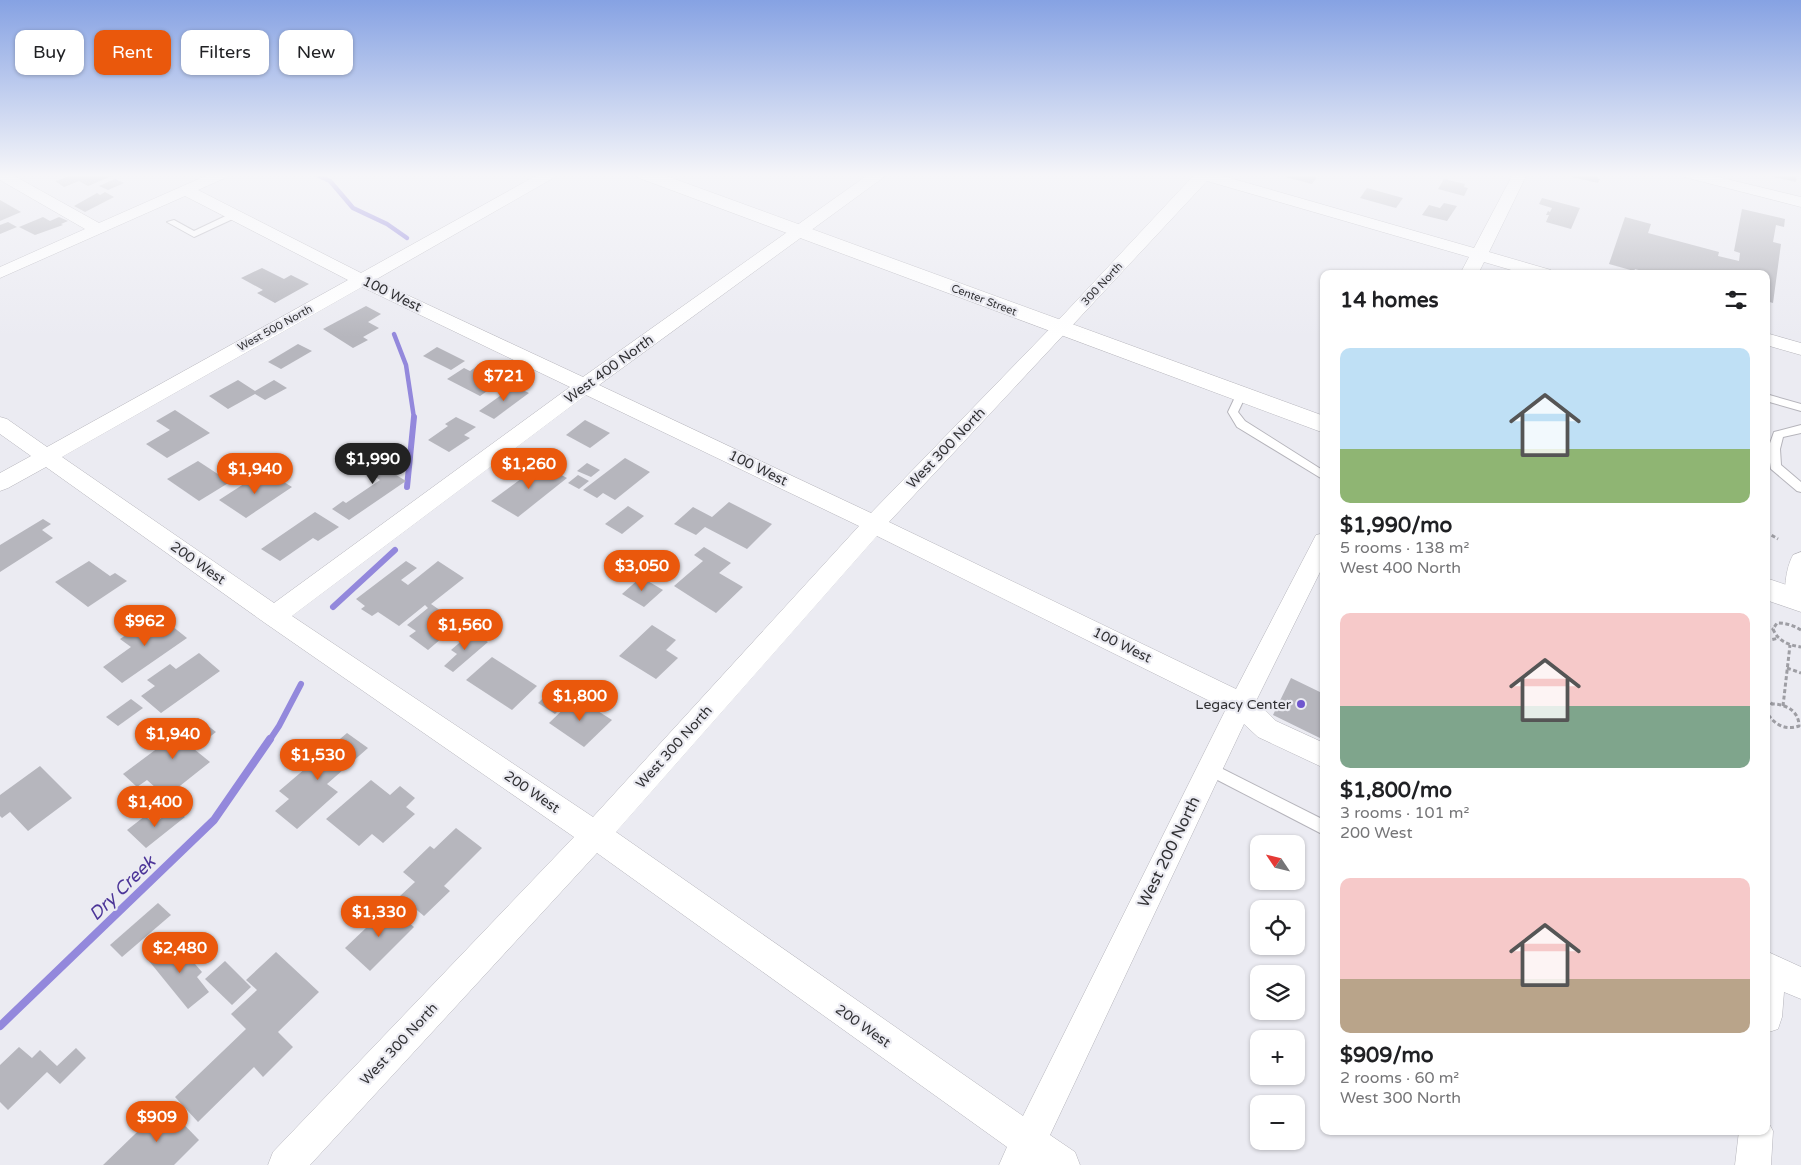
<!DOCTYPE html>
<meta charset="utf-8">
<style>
:root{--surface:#fff;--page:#f2f2f2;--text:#202124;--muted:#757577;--accent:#ea580c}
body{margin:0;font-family:"Varela Round",sans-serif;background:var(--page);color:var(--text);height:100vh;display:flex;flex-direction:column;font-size:19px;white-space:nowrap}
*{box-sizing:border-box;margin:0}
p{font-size:16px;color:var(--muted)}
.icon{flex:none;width:28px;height:28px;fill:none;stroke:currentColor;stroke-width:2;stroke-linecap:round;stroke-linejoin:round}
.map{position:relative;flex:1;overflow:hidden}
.details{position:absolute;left:1320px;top:270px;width:450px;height:865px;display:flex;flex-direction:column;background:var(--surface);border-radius:10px;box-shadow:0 1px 4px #0004}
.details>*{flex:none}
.top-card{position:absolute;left:15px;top:30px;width:475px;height:45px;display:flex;gap:10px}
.needle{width:32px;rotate:305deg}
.tools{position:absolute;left:1250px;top:835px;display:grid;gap:10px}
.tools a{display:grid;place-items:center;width:55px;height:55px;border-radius:10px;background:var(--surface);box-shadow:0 1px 4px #0004;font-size:25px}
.price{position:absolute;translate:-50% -42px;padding:0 11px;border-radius:18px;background:var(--accent);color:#fff;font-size:16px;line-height:32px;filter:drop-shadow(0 1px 2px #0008)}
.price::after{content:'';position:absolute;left:50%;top:30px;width:15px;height:11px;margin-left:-8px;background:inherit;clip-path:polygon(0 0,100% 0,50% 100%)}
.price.current{background:#222;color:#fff}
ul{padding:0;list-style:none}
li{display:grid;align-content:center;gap:10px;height:265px;padding:0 20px}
li span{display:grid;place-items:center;height:155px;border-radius:10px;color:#555}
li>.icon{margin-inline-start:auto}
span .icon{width:90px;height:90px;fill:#fffc;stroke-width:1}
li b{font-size:21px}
h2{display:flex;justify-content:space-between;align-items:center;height:60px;padding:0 20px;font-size:21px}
.tag{padding:0 18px;border-radius:10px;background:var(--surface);box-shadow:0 1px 4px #0004;font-size:18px;line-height:45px}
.tag.current{background:var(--accent);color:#fff}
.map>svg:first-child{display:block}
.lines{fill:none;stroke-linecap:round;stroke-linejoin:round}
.stream-far2{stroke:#9388dc;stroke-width:4.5}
.stream-far1{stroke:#9388dc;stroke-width:6}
.stream{stroke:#9388dc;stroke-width:8}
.building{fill:#b6b6bd}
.lane-casing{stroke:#b5b4bb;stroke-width:2}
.street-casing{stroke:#b5b4bb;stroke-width:1}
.secondary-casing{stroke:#b5b4bb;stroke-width:1}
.path{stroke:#9e9ea4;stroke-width:3;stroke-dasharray:4 2.5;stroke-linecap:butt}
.lane{fill:#fff;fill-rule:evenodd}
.street{fill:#fff;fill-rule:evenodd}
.secondary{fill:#fff;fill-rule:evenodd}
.poi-dot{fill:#6f55ce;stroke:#ebebf2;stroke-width:2}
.labels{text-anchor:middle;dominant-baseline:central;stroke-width:4.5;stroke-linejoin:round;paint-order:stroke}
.far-street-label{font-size:11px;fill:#313134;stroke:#ebebf2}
.street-label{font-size:14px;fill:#313134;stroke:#ebebf2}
.poi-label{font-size:14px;fill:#313134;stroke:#ebebf2;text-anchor:end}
.near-street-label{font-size:16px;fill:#313134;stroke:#ebebf2}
.near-water-label{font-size:18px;font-style:italic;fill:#4c3598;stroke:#ebebf2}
</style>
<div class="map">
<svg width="1801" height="1165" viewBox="0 0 1801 1165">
<rect width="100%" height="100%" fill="#ebebf2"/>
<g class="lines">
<!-- stream-far2 -->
<g class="stream-far2">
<polyline points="315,174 330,181 353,208 387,224 407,238"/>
<polyline points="394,334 406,365 414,418"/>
</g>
<!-- stream-far1 -->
<g class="stream-far1">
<polyline points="407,487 414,417"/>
<polyline points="333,607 395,550"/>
<polyline points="269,741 279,726 301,684"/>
</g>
<!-- stream -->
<polyline class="stream" points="0,1026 214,820 270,739"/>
</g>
<!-- building -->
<g class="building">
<polygon points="76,174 107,174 112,176 88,186 79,181 64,187 55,181"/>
<polygon points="1288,174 1312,174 1311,175 1317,177 1312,184 1285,177"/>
<polygon points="1573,174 1599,174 1597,178 1600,179 1598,183 1571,177"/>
<polygon points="1773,174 1797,174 1796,182 1773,177"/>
<polygon points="115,179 124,183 108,190 99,186"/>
<polygon points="1444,179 1465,184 1464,187 1468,188 1464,196 1438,189"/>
<polygon points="1367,188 1403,198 1396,208 1360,198"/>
<polygon points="105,192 114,197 85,212 74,206 97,193 100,195"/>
<polygon points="1542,198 1580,208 1571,229 1546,222 1549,215 1546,215 1548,211 1550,212 1552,208 1539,204"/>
<polygon points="0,200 21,212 0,221"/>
<polygon points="1444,203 1457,206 1447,221 1422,215 1429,205 1440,208"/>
<polygon points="1742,209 1785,219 1784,227 1776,225 1773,242 1781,244 1773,303 1766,301 1766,274 1669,274 1659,271 1658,274 1653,274 1635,269 1634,271 1609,264 1625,217 1651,224 1648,233 1719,252 1718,256 1739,261 1740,253 1734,251"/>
<polygon points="43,217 50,221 59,217 68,221 61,224 63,225 35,235 19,227"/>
<polygon points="8,222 17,227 0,234 0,225"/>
<polygon points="262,268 284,279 291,275 309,284 275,303 257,293 263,290 241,278"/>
<polygon points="366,306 381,314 368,322 379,328 363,337 368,340 353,348 323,329"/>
<polygon points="298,344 312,351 281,369 268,362"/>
<polygon points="437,347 465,361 451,370 423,356"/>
<polygon points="480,364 495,371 481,381 493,387 480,396 447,379 464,368 470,371"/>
<polygon points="238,380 255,391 274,380 287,388 265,400 255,394 228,409 209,396"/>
<polygon points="514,386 529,393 494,419 479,411"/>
<polygon points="175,410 210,433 167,458 146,444 170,430 156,421"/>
<polygon points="456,417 476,427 464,435 470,438 449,452 428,440 448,426 445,424"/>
<polygon points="585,420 610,433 590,448 566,435"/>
<polygon points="376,451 402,467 393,473 406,481 349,520 332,509 343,501 346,503 380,480 356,465"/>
<polygon points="625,458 650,472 615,500 603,493 597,498 583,490"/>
<polygon points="198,461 230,482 199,501 167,479"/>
<polygon points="587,463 600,470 591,477 577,471"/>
<polygon points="541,464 567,478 518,517 491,501"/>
<polygon points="271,474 292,487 246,518 219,500 250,480 256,484"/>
<polygon points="578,475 589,481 579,489 568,483"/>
<polygon points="729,502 772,524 747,549 705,527 696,535 674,524 693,507 712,517"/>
<polygon points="628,506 644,516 622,534 605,524"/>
<polygon points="315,512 339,527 318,541 313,538 280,561 261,549"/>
<polygon points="43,519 51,524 42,530 53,538 0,572 0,545"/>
<polygon points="704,547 731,563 719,573 743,587 716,613 674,586 703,561 694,555"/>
<polygon points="89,561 110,576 115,573 127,581 88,607 55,582"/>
<polygon points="406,561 417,568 401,580 408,585 438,561 464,578 431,604 466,628 455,637 449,632 428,650 409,636 416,631 407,625 428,608 425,605 399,626 378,612 372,616 361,609 365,606 356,599"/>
<polygon points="641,577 663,590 644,607 622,594"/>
<polygon points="157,614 187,638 122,683 103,667 131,647 120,639"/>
<polygon points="652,625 676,640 666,650 678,658 656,679 619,656"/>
<polygon points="472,632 488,642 453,672 444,666 457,654 451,650"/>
<polygon points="199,653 220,671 161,713 141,696 155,686 147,680 170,664 176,669"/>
<polygon points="492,657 537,686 512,710 466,680"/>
<polygon points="1291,678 1322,693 1324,688 1324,740 1273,715"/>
<polygon points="558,684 574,695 555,714 538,703"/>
<polygon points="576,697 612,720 584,747 549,723"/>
<polygon points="131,699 143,708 118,726 106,717"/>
<polygon points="198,718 216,732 194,749 210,762 166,797 147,780 137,787 123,774"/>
<polygon points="347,733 368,748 327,784 338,792 297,829 275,811 289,799 279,791"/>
<polygon points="40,766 72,798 28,831 10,812 2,818 0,816 0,795"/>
<polygon points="371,780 390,795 400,786 415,798 406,807 415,814 383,843 372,834 359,846 326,819"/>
<polygon points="174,808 185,817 146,848 127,830 145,816 154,824"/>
<polygon points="456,828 482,848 444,886 450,891 424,916 400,896 415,882 403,872 430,846 434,849"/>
<polygon points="158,903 171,915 122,957 110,945"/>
<polygon points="389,906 414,927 370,971 345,948"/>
<polygon points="175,941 202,972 197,977 209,992 188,1009 149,961"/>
<polygon points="276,952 319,992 278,1032 293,1047 263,1077 254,1067 198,1122 175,1097 246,1029 231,1014 257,990 246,980"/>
<polygon points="225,961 251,987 232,1005 205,979"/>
<polygon points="19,1047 32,1058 40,1050 57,1066 76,1048 86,1058 60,1084 47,1072 8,1110 0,1102 0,1065"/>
<polygon points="165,1105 199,1140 174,1165 103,1165"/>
</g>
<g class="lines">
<defs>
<g id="lane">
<polygon points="234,212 237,213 237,217 194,237 167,222 174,220 194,231"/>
<polygon points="1241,392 1246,395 1238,412 1245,421 1324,471 1324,480 1237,427 1228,412 1237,393"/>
<polygon points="1766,394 1801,404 1801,411 1766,401"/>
<polygon points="1801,425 1801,433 1783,437 1780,449 1781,465 1801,482 1801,492 1797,491 1771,469 1768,449 1774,432"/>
<polygon points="1209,762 1324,820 1324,835 1204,773 1202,768 1204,763"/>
</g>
<g id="street">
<path d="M 0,174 L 11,174 L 99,223 L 210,174 L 229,174 L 227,177 L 198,190 L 361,273 L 539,174 L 557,174 L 555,177 L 375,280 L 583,377 L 869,174 L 886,174 L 884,177 L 599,385 L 871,513 L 1066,312 L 1194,175 L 1194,174 L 1216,174 L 1474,248 L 1513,174 L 1527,174 L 1489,252 L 1551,270 L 1554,274 L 1525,274 L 1484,262 L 1478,274 L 1460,274 L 1469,257 L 1207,181 L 889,522 L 1236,689 L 1316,535 L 1324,533 L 1324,564 L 1256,701 L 1276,721 L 1324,743 L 1324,768 L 1258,737 L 1244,724 L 1050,1135 L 1075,1152 L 1080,1165 L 999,1165 L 1007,1147 L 597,853 L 310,1165 L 268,1165 L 273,1152 L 574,837 L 265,623 L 46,467 L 8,488 L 0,491 L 0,473 L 31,456 L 0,434 L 0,417 L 7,419 L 47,447 L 348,280 L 185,196 L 0,278 L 0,267 L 85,229 L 0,180 ZM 362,287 L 570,387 L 274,603 L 62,457 ZM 586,395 L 859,526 L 593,817 L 292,616 ZM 877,536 L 1226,709 L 1023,1116 L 616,832 Z"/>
<polygon points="1681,174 1706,174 1801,197 1801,207 1684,177"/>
<polygon points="1766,333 1801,343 1801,355 1766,345"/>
<path d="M 1801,552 L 1801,608 L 1797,609 L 1788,607 C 1782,594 1786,567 1793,555 Z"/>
<polygon points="1766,951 1801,967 1801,999 1784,992 1782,1017 1778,1029 1766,1033"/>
<polygon points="1766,1118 1773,1131 1771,1165 1735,1165 1739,1131 1766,1131"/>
</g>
<g id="secondary">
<polygon points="636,174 661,174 1324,416 1324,433 639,178"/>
<polygon points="1766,578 1801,590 1801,612 1766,600"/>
</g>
</defs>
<!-- lane casing -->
<use href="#lane" class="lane-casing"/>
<!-- street casing -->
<use href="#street" class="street-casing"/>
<!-- secondary casing -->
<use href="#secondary" class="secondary-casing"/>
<!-- path -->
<g class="path">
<polyline points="1766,532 1778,539"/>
<polyline points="1766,626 1773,629"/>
<path d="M 1801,630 C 1793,625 1786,623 1777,623 L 1773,629 C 1778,641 1788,645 1801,647"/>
<polyline points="1766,641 1779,638"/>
<polyline points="1787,668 1801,673"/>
<polyline points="1766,698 1772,704"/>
<polyline points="1783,706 1790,645"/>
<path d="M 1766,709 L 1772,704 C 1786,704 1799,711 1799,726 C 1785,731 1773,724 1766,711"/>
</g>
<!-- lane -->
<use href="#lane" class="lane"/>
<!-- street -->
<use href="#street" class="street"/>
<!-- secondary -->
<use href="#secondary" class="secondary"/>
</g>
<!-- sky -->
<linearGradient id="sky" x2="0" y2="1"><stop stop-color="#86a2e3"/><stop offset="0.52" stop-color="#f6f6f9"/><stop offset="1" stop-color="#f6f6f9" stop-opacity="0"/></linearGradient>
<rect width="1801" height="337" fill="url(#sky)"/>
<!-- markers -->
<circle class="poi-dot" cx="1301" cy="704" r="5"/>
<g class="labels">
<!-- far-street labels -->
<g class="far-street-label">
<text transform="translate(1102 284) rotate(-47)">300 North</text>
<text transform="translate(984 300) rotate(21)">Center Street</text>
<text transform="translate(275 328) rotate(-29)">West 500 North</text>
</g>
<!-- street labels -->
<g class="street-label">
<text transform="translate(392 294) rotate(26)">100 West</text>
<text transform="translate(609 369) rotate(-36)">West 400 North</text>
<text transform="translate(946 448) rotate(-46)">West 300 North</text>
<text transform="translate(758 468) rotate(26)">100 West</text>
<text transform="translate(198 563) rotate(35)">200 West</text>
<text transform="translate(1122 645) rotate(26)">100 West</text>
<text transform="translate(674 747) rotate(-48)">West 300 North</text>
<text transform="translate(532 792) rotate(34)">200 West</text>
<text transform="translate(863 1026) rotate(35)">200 West</text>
<text transform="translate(399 1044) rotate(-47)">West 300 North</text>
</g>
<!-- poi labels -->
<g class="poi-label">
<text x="1291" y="704">Legacy Center</text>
</g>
<!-- near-street labels -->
<g class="near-street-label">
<text transform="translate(1169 852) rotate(-64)">West 200 North</text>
</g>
<!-- near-water labels -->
<g class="near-water-label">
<text transform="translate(122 888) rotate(-44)">Dry Creek</text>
</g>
</g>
</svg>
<div class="tools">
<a><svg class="needle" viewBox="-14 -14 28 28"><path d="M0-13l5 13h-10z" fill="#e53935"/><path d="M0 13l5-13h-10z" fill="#757577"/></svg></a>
<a><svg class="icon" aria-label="locate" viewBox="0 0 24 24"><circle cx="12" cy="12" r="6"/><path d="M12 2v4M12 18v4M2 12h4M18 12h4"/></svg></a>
<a><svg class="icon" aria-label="layers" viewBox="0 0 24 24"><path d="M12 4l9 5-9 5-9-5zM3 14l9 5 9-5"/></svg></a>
<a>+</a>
<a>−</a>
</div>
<b class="price" style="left:504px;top:402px">$721</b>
<b class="price current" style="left:373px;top:485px">$1,990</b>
<b class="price" style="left:529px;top:490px">$1,260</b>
<b class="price" style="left:255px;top:495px">$1,940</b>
<b class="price" style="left:642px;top:592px">$3,050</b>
<b class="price" style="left:145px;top:647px">$962</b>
<b class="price" style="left:465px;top:651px">$1,560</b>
<b class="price" style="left:580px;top:722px">$1,800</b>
<b class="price" style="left:173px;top:760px">$1,940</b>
<b class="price" style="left:318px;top:781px">$1,530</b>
<b class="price" style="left:155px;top:828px">$1,400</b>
<b class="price" style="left:379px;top:938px">$1,330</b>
<b class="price" style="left:180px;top:974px">$2,480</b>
<b class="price" style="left:157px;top:1143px">$909</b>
<div class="top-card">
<a class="tag">Buy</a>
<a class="tag current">Rent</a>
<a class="tag">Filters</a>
<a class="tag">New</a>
</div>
<section class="details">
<h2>14 homes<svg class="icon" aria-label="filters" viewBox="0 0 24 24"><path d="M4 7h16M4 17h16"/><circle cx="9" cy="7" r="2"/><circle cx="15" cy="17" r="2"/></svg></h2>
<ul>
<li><span style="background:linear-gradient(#bfe0f5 65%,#8fb573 0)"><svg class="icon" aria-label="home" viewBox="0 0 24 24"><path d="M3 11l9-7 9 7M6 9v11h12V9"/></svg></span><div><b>$1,990/mo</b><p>5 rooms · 138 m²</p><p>West 400 North</p></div></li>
<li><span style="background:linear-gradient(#f6c9c9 60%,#7fa58c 0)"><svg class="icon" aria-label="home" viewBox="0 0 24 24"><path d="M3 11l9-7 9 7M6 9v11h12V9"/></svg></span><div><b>$1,800/mo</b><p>3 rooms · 101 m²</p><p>200 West</p></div></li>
<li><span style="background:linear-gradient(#f6c9c9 65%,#b9a48a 0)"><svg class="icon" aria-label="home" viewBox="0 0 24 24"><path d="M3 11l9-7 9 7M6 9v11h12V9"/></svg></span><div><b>$909/mo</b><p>2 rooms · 60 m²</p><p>West 300 North</p></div></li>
</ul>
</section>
</div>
